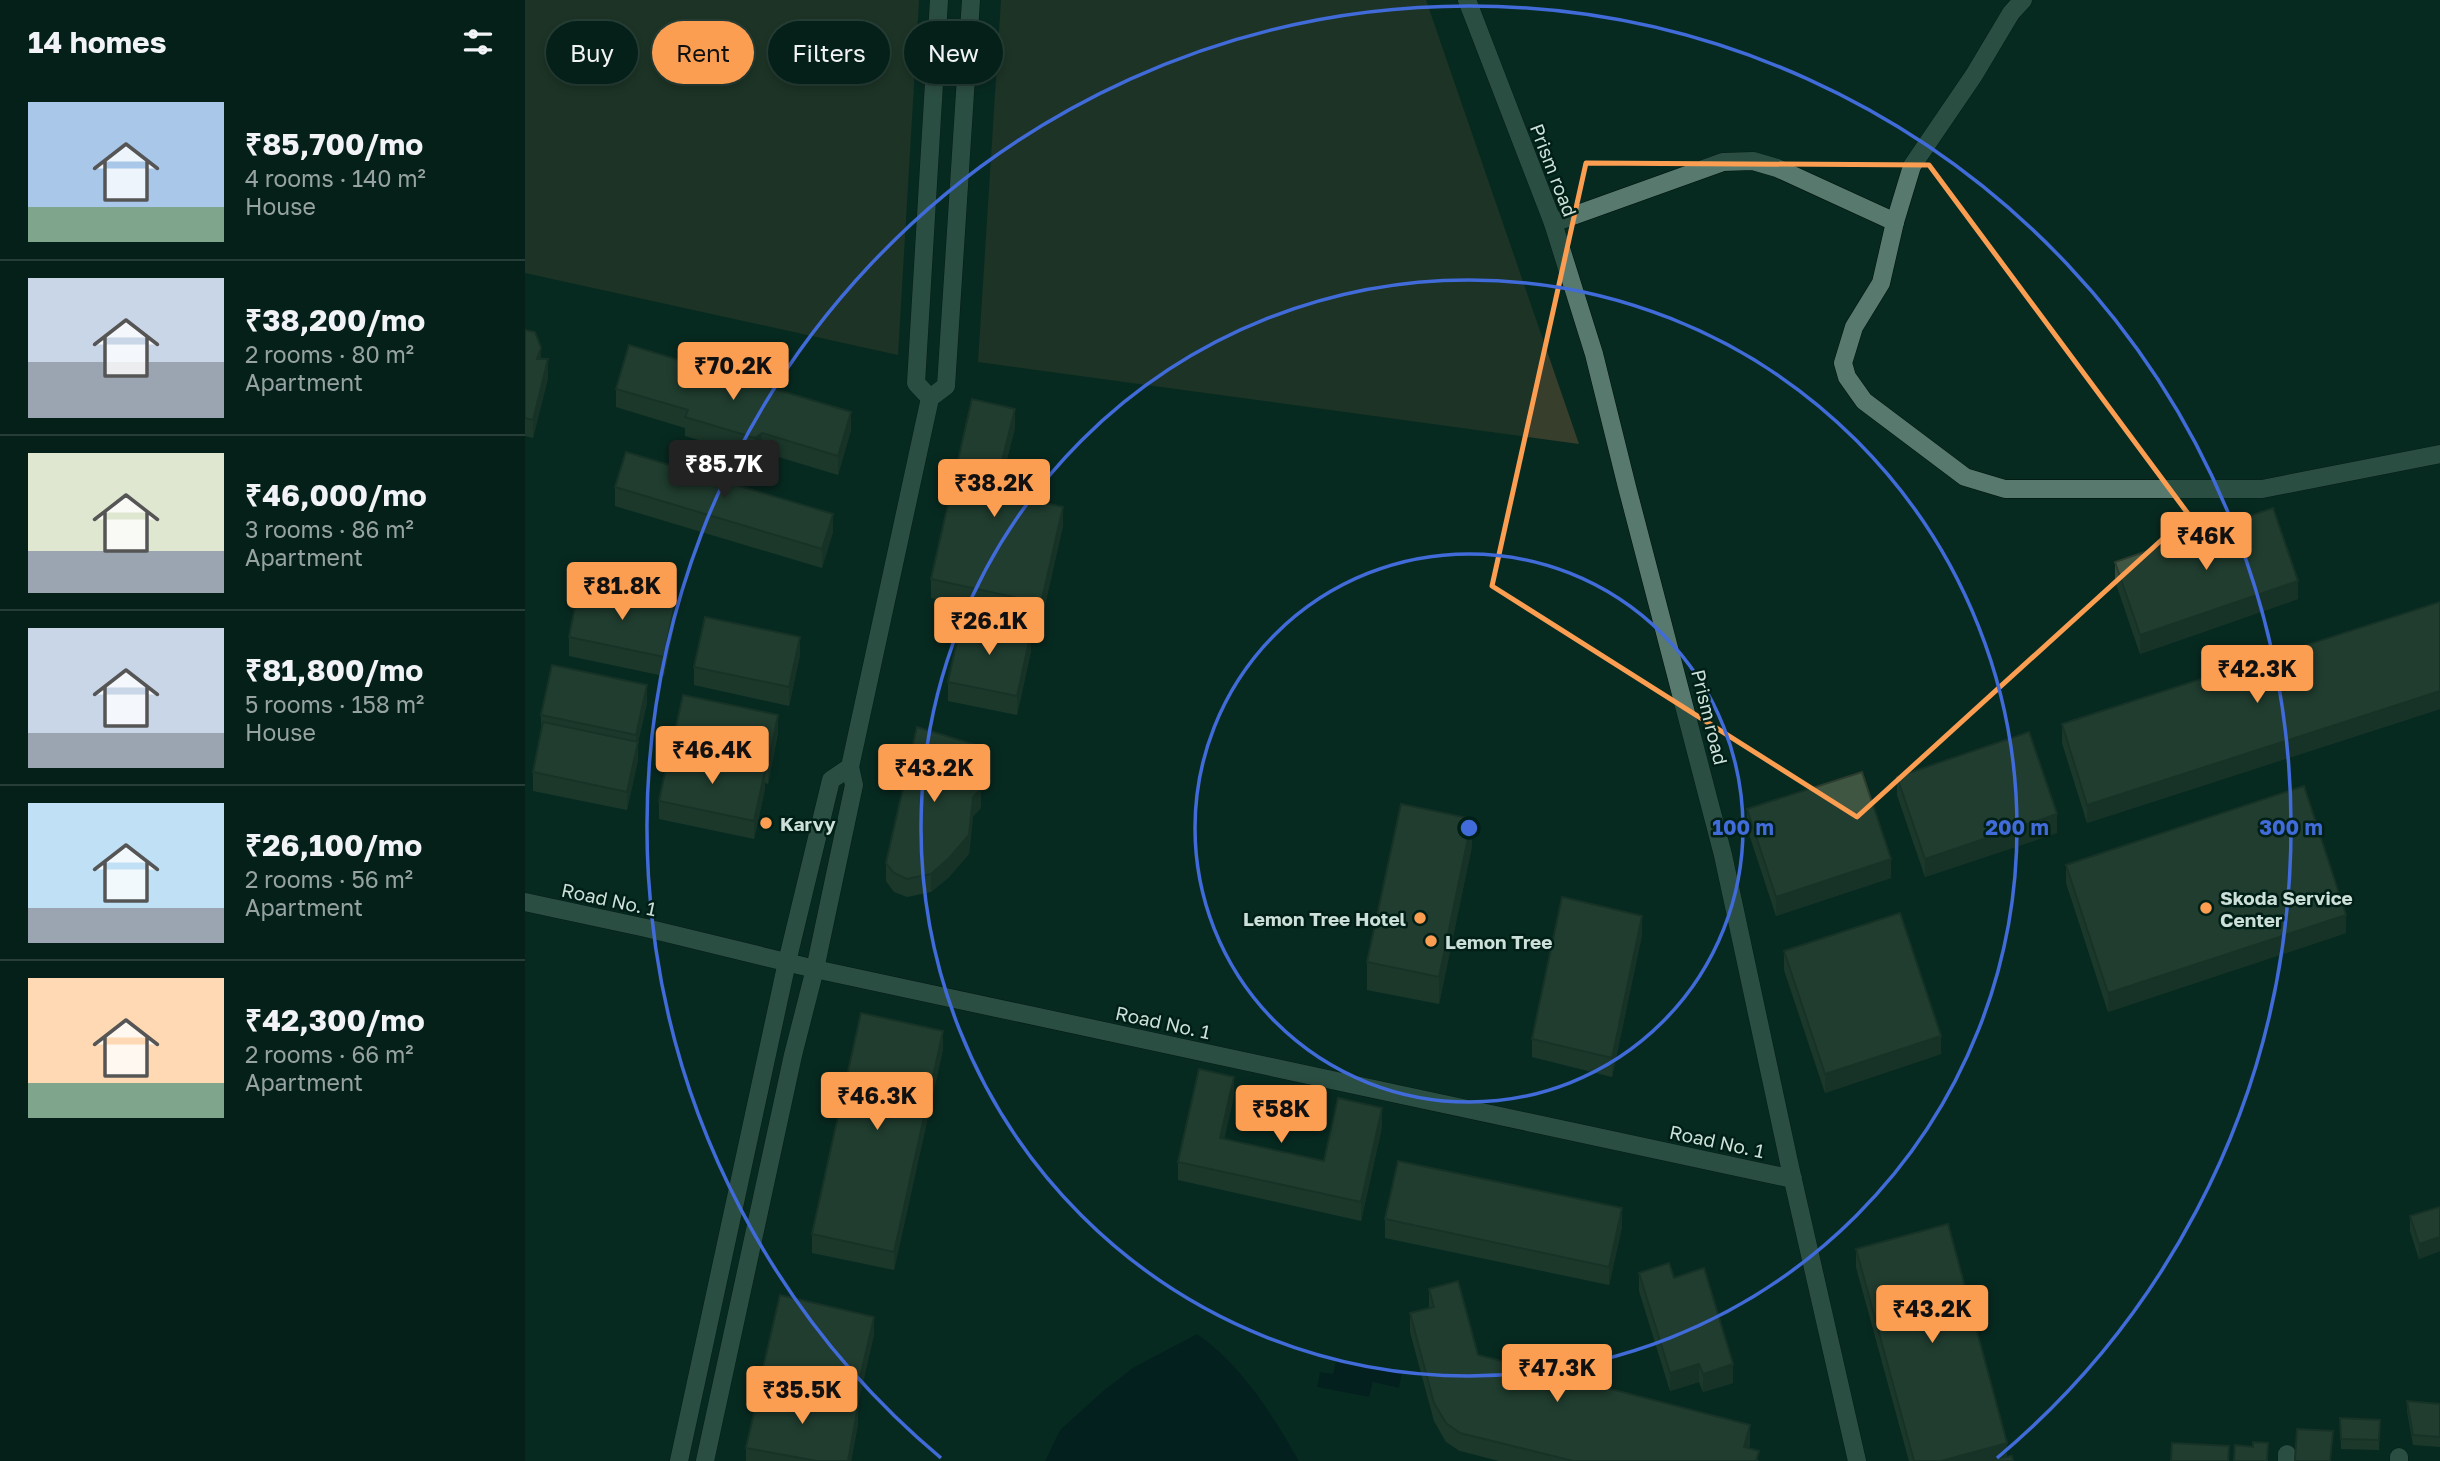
<!DOCTYPE html>
<meta charset="utf-8">
<style>
:root{--surface:#052018;--page:#132d25;--text:#f1f3f6;--muted:#97a3a2;--line:#263e37;--accent:#fc9e52}
body{margin:0;font-family:"Golos Text",sans-serif;background:var(--page);color:var(--text);height:100vh;display:flex;flex-direction:column;font-size:26px;white-space:nowrap}
*{box-sizing:border-box;margin:0}
p{font-size:23px;color:var(--muted)}
.icon{flex:none;width:38px;height:38px;fill:none;stroke:currentColor;stroke-width:2;stroke-linecap:round;stroke-linejoin:round}
.map{position:relative;flex:1;overflow:hidden}
.panel{display:flex;flex-direction:column;background:var(--surface);width:525px}
.panel>*{flex:none}
.guide{position:absolute;left:21px;top:21px;width:665px;height:63px;display:flex;gap:14px}
.price{position:absolute;translate:-50% -60px;padding:0 16px;border-radius:7px;background:var(--accent);color:#111;font-size:23px;line-height:46px;filter:drop-shadow(0 2px 4px #0008)}
.price::after{content:'';position:absolute;left:50%;top:42px;width:21px;height:16px;margin-left:-10px;background:inherit;clip-path:polygon(0 0,100% 0,50% 100%)}
.price.selected{background:#222;color:#fff}
ul{padding:0;list-style:none}
li{display:flex;align-items:center;gap:21px;height:175px;padding:0 28px}
li+li{border-top:2px solid var(--line)}
li span{display:grid;place-items:center;flex:none;width:196px;height:140px;border-radius:0px;color:#555}
li>.icon{margin-inline-start:auto}
span .icon{width:84px;height:84px;fill:#fffc;stroke-width:1}
li b{font-size:30px}
h2{display:flex;justify-content:space-between;align-items:center;height:84px;padding:0 28px;font-size:30px}
.tag{padding:0 24px;border-radius:32px;background:var(--surface);box-shadow:0 4px 10px #0003,0 0 0 2px var(--line);font-size:24px;line-height:63px}
.tag.selected{background:var(--accent);color:#111}
main{display:flex;flex:1;min-height:0}
.map>svg:first-child{display:block}
.green{fill:#373e2b}
.water{fill:#00151c}
.lines{fill:none;stroke-linecap:round;stroke-linejoin:round}
.minor-casing{stroke:#00110a;stroke-width:19}
.tertiary-casing{stroke:#00110a;stroke-width:19}
.minor{stroke:#587a6e;stroke-width:18}
.tertiary{stroke:#587a6e;stroke-width:18}
.wall{fill:#364a39}
.shaded-wall{fill:#2c3c2e}
.building{fill:#3f5642;stroke:#2c3c2e;stroke-width:2}
.marked{fill:none;stroke:#fc9e52;stroke-width:5;stroke-linejoin:round}
.ring{fill:none;stroke:#406bd8;stroke-width:3.5}
.poi-dot{fill:#fc9e52;stroke:#002017;stroke-width:2.5}
.labels{text-anchor:middle;dominant-baseline:central;stroke-width:5;stroke-linejoin:round;paint-order:stroke}
.street-label{font-size:19px;fill:#ccdfd8;stroke:#002017}
.poi-label{font-size:19px;font-weight:bold;fill:#ccdfd8;stroke:#002017;text-anchor:start}
.centre{fill:#406bd8;stroke:#002017;stroke-width:3.5}
.ring-label{font-size:21px;text-anchor:middle;font-weight:bold;fill:#406bd8;stroke:#002017;stroke-width:5;stroke-linejoin:round;paint-order:stroke}
</style>
<main>
<section class="panel">
<h2>14 homes<svg class="icon" aria-label="filters" viewBox="0 0 24 24"><path d="M4 7h16M4 17h16"/><circle cx="9" cy="7" r="2"/><circle cx="15" cy="17" r="2"/></svg></h2>
<ul>
<li><span style="background:linear-gradient(#a9c7e8 75%,#7fa58c 0)"><svg class="icon" aria-label="home" viewBox="0 0 24 24"><path d="M3 11l9-7 9 7M6 9v11h12V9"/></svg></span><div><b>₹85,700/mo</b><p>4 rooms · 140 m²</p><p>House</p></div></li>
<li><span style="background:linear-gradient(#c9d6e8 60%,#9aa5b1 0)"><svg class="icon" aria-label="home" viewBox="0 0 24 24"><path d="M3 11l9-7 9 7M6 9v11h12V9"/></svg></span><div><b>₹38,200/mo</b><p>2 rooms · 80 m²</p><p>Apartment</p></div></li>
<li><span style="background:linear-gradient(#dfe7d0 70%,#9aa5b1 0)"><svg class="icon" aria-label="home" viewBox="0 0 24 24"><path d="M3 11l9-7 9 7M6 9v11h12V9"/></svg></span><div><b>₹46,000/mo</b><p>3 rooms · 86 m²</p><p>Apartment</p></div></li>
<li><span style="background:linear-gradient(#c9d6e8 75%,#9aa5b1 0)"><svg class="icon" aria-label="home" viewBox="0 0 24 24"><path d="M3 11l9-7 9 7M6 9v11h12V9"/></svg></span><div><b>₹81,800/mo</b><p>5 rooms · 158 m²</p><p>House</p></div></li>
<li><span style="background:linear-gradient(#bfe0f5 75%,#9aa5b1 0)"><svg class="icon" aria-label="home" viewBox="0 0 24 24"><path d="M3 11l9-7 9 7M6 9v11h12V9"/></svg></span><div><b>₹26,100/mo</b><p>2 rooms · 56 m²</p><p>Apartment</p></div></li>
<li><span style="background:linear-gradient(#ffd9b3 75%,#7fa58c 0)"><svg class="icon" aria-label="home" viewBox="0 0 24 24"><path d="M3 11l9-7 9 7M6 9v11h12V9"/></svg></span><div><b>₹42,300/mo</b><p>2 rooms · 66 m²</p><p>Apartment</p></div></li>
</ul>
</section>
<div class="map">
<svg width="1915" height="1461" viewBox="0 0 1915 1461">
<rect width="100%" height="100%" fill="#072a20"/>
<!-- green -->
<g class="green">
<polygon points="0,0 394,0 373,355 0,273"/>
<polygon points="476,0 901,0 1054,444 453,362"/>
</g>
<!-- water -->
<g class="water">
<path d="M 672,1334 C 717,1365 747,1414 774,1461 L 520,1461 L 535,1430 L 578,1391 L 609,1367 Z"/>
<polygon points="811,1360 877,1373 874,1388 848,1382 844,1397 792,1387 795,1372 808,1374"/>
</g>
<g class="lines">
<defs>
<g id="minor">
<polyline points="1498,0 1486,13 1449,75 1387,166 1370,222 1356,283 1329,327 1318,363 1322,377 1339,401 1440,477 1480,489 1737,489 1915,454"/>
<polyline points="1028,223 1198,162 1228,161 1252,168 1370,222"/>
<polyline points="1874,1457 1874,1461"/>
<polyline points="1762,1461 1762,1454"/>
</g>
<g id="tertiary">
<polyline points="942,0 1028,223 1069,354 1102,487 1198,855 1265,1167 1332,1461"/>
<polyline points="405,398 391,383 414,0"/>
<polyline points="0,902 121,928 290,969 1268,1179"/>
<polyline points="154,1461 262,962 306,780 325,767"/>
<polyline points="180,1461 268,1055 290,969 329,785 325,767 405,398 421,386 446,0"/>
</g>
</defs>
<!-- minor casing -->
<use href="#minor" class="minor-casing"/>
<!-- tertiary casing -->
<use href="#tertiary" class="tertiary-casing"/>
<!-- minor -->
<use href="#minor" class="minor"/>
<!-- tertiary -->
<use href="#tertiary" class="tertiary"/>
</g>
<!-- wall -->
<g class="wall">
<polygon points="0,330 16,359 23,378 8,438 0,436"/>
<polygon points="91,389 326,430 313,475 237,452 230,457 160,436 160,428 91,407"/>
<polygon points="490,428 473,493 538,526 516,622 406,598 406,579"/>
<polygon points="90,487 308,532 297,568 90,506"/>
<polygon points="1590,562 1773,599 1615,654 1590,581"/>
<polygon points="1915,602 1915,709 1562,823 1537,743 1537,724"/>
<polygon points="149,626 139,676 44,656 44,637"/>
<polygon points="506,651 492,715 423,701 423,682"/>
<polygon points="275,655 264,706 169,685 169,667"/>
<polygon points="122,703 113,742 113,760 102,810 8,791 8,772 16,733 16,715"/>
<polygon points="253,733 243,784 240,783 240,789 229,839 134,819 134,801 147,751 147,745"/>
<polygon points="1372,777 1532,833 1400,877 1372,795"/>
<polygon points="456,808 448,816 444,854 424,877 406,892 382,897 369,892 361,881 361,863"/>
<polygon points="1222,809 1366,878 1251,916 1222,828"/>
<polygon points="947,846 914,1004 842,990 842,962"/>
<polygon points="1541,865 1821,933 1583,1012 1541,883"/>
<polygon points="1117,935 1087,1077 1007,1057 1007,1039"/>
<polygon points="1259,951 1416,1054 1300,1093 1259,970"/>
<polygon points="418,1049 369,1270 287,1253 287,1234"/>
<polygon points="709,1096 699,1139 799,1161 857,1127 836,1221 653,1180 653,1162"/>
<polygon points="1915,1207 1915,1251 1894,1259 1885,1231 1885,1216"/>
<polygon points="860,1219 1097,1227 1084,1285 860,1238"/>
<polygon points="1331,1249 1482,1457 1488,1461 1384,1461 1331,1267"/>
<polygon points="1114,1273 1149,1278 1208,1383 1178,1392 1174,1382 1145,1391 1114,1291"/>
<polygon points="904,1289 953,1355 1225,1444 1224,1448 1234,1461 974,1461 935,1451 921,1442 909,1421 885,1332 885,1313 904,1308"/>
<polygon points="349,1335 332,1405 333,1424 326,1461 221,1461 221,1448 236,1387 236,1377"/>
<polygon points="1882,1401 1915,1404 1915,1447 1888,1445 1882,1411"/>
<polygon points="1815,1418 1855,1420 1854,1450 1816,1449"/>
</g>
<!-- shaded-wall -->
<g class="shaded-wall">
<polygon points="16,348 16,367 12,359"/>
<polygon points="23,359 23,378 8,438 8,420"/>
<polygon points="490,409 490,428 469,510 469,492"/>
<polygon points="326,412 326,430 313,475 313,456"/>
<polygon points="237,433 237,452 230,457 230,438"/>
<polygon points="538,507 538,526 516,622 516,603"/>
<polygon points="308,514 308,532 297,568 297,549"/>
<polygon points="1773,581 1773,599 1615,654 1615,635"/>
<polygon points="149,607 149,626 139,676 139,657"/>
<polygon points="506,632 506,651 492,715 492,696"/>
<polygon points="275,637 275,655 264,706 264,687"/>
<polygon points="122,685 122,703 113,742 113,760 102,810 102,792 111,752 111,735"/>
<polygon points="1915,691 1915,709 1562,823 1562,805"/>
<polygon points="253,715 253,733 243,784 243,765"/>
<polygon points="240,770 240,789 229,839 229,821"/>
<polygon points="456,789 456,808 448,816 444,854 424,877 406,892 406,874 448,797"/>
<polygon points="1532,814 1532,833 1400,877 1400,859"/>
<polygon points="947,819 947,846 914,1004 914,977"/>
<polygon points="1366,859 1366,878 1251,916 1251,897"/>
<polygon points="1821,915 1821,933 1583,1012 1583,993"/>
<polygon points="1117,916 1117,935 1087,1077 1087,1058"/>
<polygon points="418,1031 418,1049 369,1270 369,1252"/>
<polygon points="1416,1036 1416,1054 1300,1093 1300,1074"/>
<polygon points="709,1077 709,1096 695,1157 695,1138"/>
<polygon points="857,1108 857,1127 836,1221 836,1202"/>
<polygon points="1097,1208 1097,1227 1084,1285 1084,1267"/>
<polygon points="1915,1237 1915,1251 1894,1259 1894,1244"/>
<polygon points="349,1317 349,1335 330,1418 330,1399"/>
<polygon points="1174,1364 1174,1382 1145,1391 1145,1373"/>
<polygon points="1208,1364 1208,1383 1178,1392 1178,1374"/>
<polygon points="333,1406 333,1424 326,1461 323,1461"/>
<polygon points="1225,1425 1225,1444 1220,1461 1219,1447"/>
<polygon points="1482,1443 1482,1461 1416,1461"/>
</g>
<!-- building -->
<g class="building">
<polygon points="0,330 10,332 16,348 12,359 23,359 8,420 0,418"/>
<polygon points="104,345 326,412 313,456 237,433 230,438 160,417 163,410 91,389"/>
<polygon points="447,399 490,409 469,492 538,507 516,603 406,579"/>
<polygon points="101,452 308,514 297,549 90,487"/>
<polygon points="1748,508 1773,581 1615,635 1590,562"/>
<polygon points="54,587 149,607 139,657 44,637"/>
<polygon points="1915,602 1915,691 1562,805 1537,724"/>
<polygon points="180,617 275,637 264,687 169,667"/>
<polygon points="437,618 506,632 492,696 423,682"/>
<polygon points="27,665 122,685 111,735 16,715"/>
<polygon points="158,695 253,715 243,765 147,745"/>
<polygon points="18,722 113,742 102,792 8,772"/>
<polygon points="392,727 454,746 456,789 448,797 444,835 424,858 406,874 382,879 369,873 361,863"/>
<polygon points="1504,732 1532,814 1400,859 1372,777"/>
<polygon points="145,750 240,770 229,821 134,801"/>
<polygon points="1337,772 1366,859 1251,897 1222,809"/>
<polygon points="1779,786 1821,915 1583,993 1541,865"/>
<polygon points="876,804 947,819 914,977 842,962"/>
<polygon points="1037,897 1117,916 1087,1058 1007,1039"/>
<polygon points="1375,913 1416,1036 1300,1074 1259,951"/>
<polygon points="336,1013 418,1031 369,1252 287,1234"/>
<polygon points="674,1069 709,1077 695,1138 799,1161 813,1098 857,1108 836,1202 653,1162"/>
<polygon points="873,1161 1097,1208 1084,1267 860,1219"/>
<polygon points="1915,1207 1915,1237 1894,1244 1885,1216"/>
<polygon points="1423,1224 1482,1443 1416,1461 1389,1461 1331,1249"/>
<polygon points="1144,1263 1149,1278 1179,1268 1208,1364 1178,1374 1174,1364 1145,1373 1114,1273"/>
<polygon points="933,1281 953,1355 1225,1425 1219,1447 1234,1451 1231,1461 1048,1461 935,1433 921,1423 909,1403 885,1313 909,1307 904,1289"/>
<polygon points="255,1295 349,1317 330,1399 236,1377"/>
<polygon points="235,1387 333,1406 323,1461 292,1461 221,1448"/>
<polygon points="1882,1401 1915,1404 1915,1437 1888,1435"/>
<polygon points="1815,1418 1855,1420 1854,1440 1816,1439"/>
<polygon points="1772,1429 1808,1431 1805,1461 1770,1461"/>
<polygon points="1728,1442 1743,1443 1742,1461 1709,1461 1710,1445 1728,1447"/>
<polygon points="1647,1443 1704,1446 1703,1461 1646,1461"/>
<polygon points="1487,1456 1488,1461 1460,1461"/>
</g>
<!-- marked area -->
<path d="M0 0H1915V1461H0ZM 1061,163 L 1404,165 L 1664,515 L 1332,817 L 967,586 Z" fill="#072a20" fill-opacity=".55" fill-rule="evenodd"/>
<path class="marked" d="M 1061,163 L 1404,165 L 1664,515 L 1332,817 L 967,586 Z"/>
<!-- distance rings -->
<g class="ring">
<circle cx="944" cy="828" r="274"/>
<circle cx="944" cy="828" r="548"/>
<path d="M416 1458A822 822 0 1 1 1472 1458"/>
</g>
<!-- markers -->
<g class="poi-dot">
<circle cx="241" cy="823" r="7"/>
<circle cx="1681" cy="908" r="7"/>
<circle cx="895" cy="918" r="7"/>
<circle cx="906" cy="941" r="7"/>
</g>
<g class="labels">
<!-- street labels -->
<g class="street-label">
<text transform="translate(1029 170) rotate(69)">Prism road</text>
<text transform="translate(1185 717) rotate(76)">Prism road</text>
<text transform="translate(84 899) rotate(12)">Road No. 1</text>
<text transform="translate(638 1022) rotate(12)">Road No. 1</text>
<text transform="translate(1192 1141) rotate(12)">Road No. 1</text>
</g>
<!-- poi labels -->
<g class="poi-label">
<text x="255" y="823">Karvy</text>
<text x="1695" y="897">Skoda Service<tspan x="1695" dy="22">Center</tspan></text>
<text x="881" y="918" text-anchor="end">Lemon Tree Hotel</text>
<text x="920" y="941">Lemon Tree</text>
</g>
</g>
<circle cx="944" cy="828" r="10" class="centre"/>
<g class="ring-label">
<text x="1218" y="835">100 m</text>
<text x="1492" y="835">200 m</text>
<text x="1766" y="835">300 m</text>
</g>
</svg>
<b class="price" style="left:208px;top:402px">₹70.2K</b>
<b class="price selected" style="left:199px;top:500px">₹85.7K</b>
<b class="price" style="left:469px;top:519px">₹38.2K</b>
<b class="price" style="left:1681px;top:572px">₹46K</b>
<b class="price" style="left:97px;top:622px">₹81.8K</b>
<b class="price" style="left:464px;top:657px">₹26.1K</b>
<b class="price" style="left:1732px;top:705px">₹42.3K</b>
<b class="price" style="left:187px;top:786px">₹46.4K</b>
<b class="price" style="left:409px;top:804px">₹43.2K</b>
<b class="price" style="left:352px;top:1132px">₹46.3K</b>
<b class="price" style="left:756px;top:1145px">₹58K</b>
<b class="price" style="left:1407px;top:1345px">₹43.2K</b>
<b class="price" style="left:1032px;top:1404px">₹47.3K</b>
<b class="price" style="left:277px;top:1426px">₹35.5K</b>
<div class="guide">
<a class="tag">Buy</a>
<a class="tag selected">Rent</a>
<a class="tag">Filters</a>
<a class="tag">New</a>
</div>
</div>
</main>
